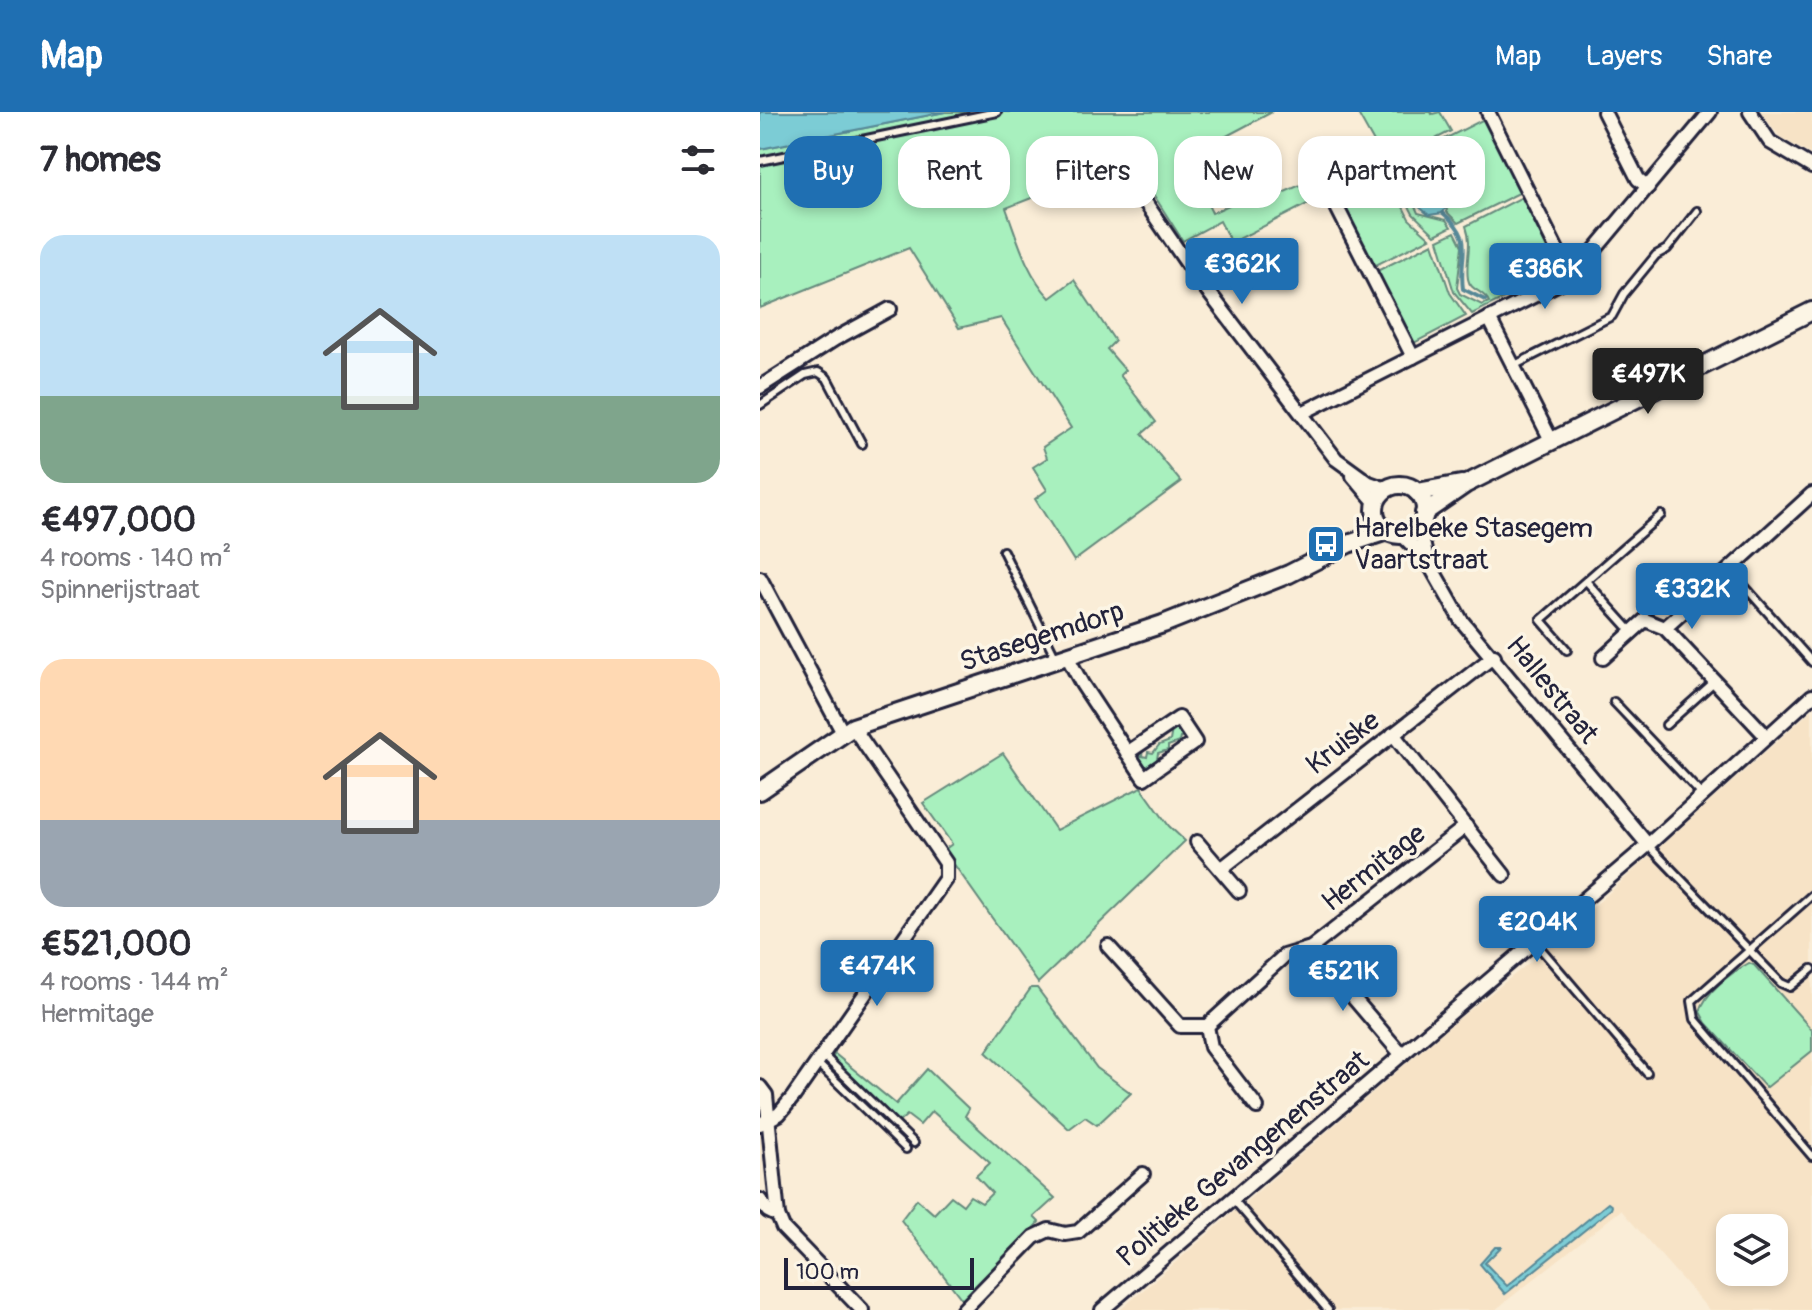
<!DOCTYPE html>
<meta charset="utf-8">
<style>
:root{--surface:#fff;--page:#f2f2f3;--text:#2b2b33;--muted:#7c7c81;--accent:#1f6fb2}
body{margin:0;font-family:Pangolin,sans-serif;background:var(--page);color:var(--text);height:100vh;display:flex;flex-direction:column;font-size:30px;white-space:nowrap}
*{box-sizing:border-box;margin:0}
p{font-size:26px;color:var(--muted)}
.icon{flex:none;width:44px;height:44px;fill:none;stroke:currentColor;stroke-width:2;stroke-linecap:round;stroke-linejoin:round}
.map{position:relative;flex:1;overflow:hidden}
.panel{display:flex;flex-direction:column;background:var(--surface);width:760px}
.panel>*{flex:none}
.hud{position:absolute;left:24px;top:24px;width:760px;height:72px;display:flex;gap:16px}
.fabs{position:absolute;left:956px;top:1102px;display:grid;gap:16px}
.fabs a{display:grid;place-items:center;width:72px;height:72px;border-radius:16px;background:var(--surface);box-shadow:0 4px 12px #0003;font-size:40px}
.scale{position:absolute;left:24px;bottom:20px;width:190px;box-sizing:border-box;padding-left:8px;border:4px solid #22223b;border-top:0;font-size:22px;line-height:28px;white-space:nowrap;color:#22223b;-webkit-text-stroke:6px #fcf5e5;paint-order:stroke}
.price{position:absolute;translate:-50% -68px;padding:0 18px;border-radius:8px;background:var(--accent);color:#fff;font-size:26px;line-height:52px;filter:drop-shadow(0 2px 4px #0008)}
.price::after{content:'';position:absolute;left:50%;top:48px;width:24px;height:18px;margin-left:-12px;background:inherit;clip-path:polygon(0 0,100% 0,50% 100%)}
.price.current{background:#222;color:#fff}
ul{padding:0;list-style:none}
li{display:grid;align-content:center;gap:16px;height:424px;padding:0 40px}
li span{display:grid;place-items:center;height:248px;border-radius:24px;color:#555}
li>.icon{margin-inline-start:auto}
span .icon{width:144px;height:144px;fill:#fffc;stroke-width:1}
li b{font-size:34px}
h2{display:flex;justify-content:space-between;align-items:center;height:96px;padding:0 40px;font-size:34px}
.tag{padding:0 28px;border-radius:24px;background:var(--surface);box-shadow:0 4px 12px #0003;font-size:28px;line-height:72px}
.tag.current{background:var(--accent);color:#fff}
header{display:flex;align-items:center;gap:48px;box-sizing:border-box;height:112px;padding:0 40px;background:var(--accent);color:#fff}
header strong{font-size:38px}
nav{display:flex;gap:44px;margin-inline-start:auto;font-size:28px}
main{display:flex;flex:1;min-height:0}
.map>svg:first-child{display:block}
.built{fill:#f7e3c6;fill-rule:evenodd}
.green{fill:#a8f0be;stroke:#65897c;stroke-width:2}
.water{fill:#7bccd5;stroke:#578897;stroke-width:2}
.lines{fill:none;stroke-linecap:round;stroke-linejoin:round}
.stream{stroke:#578897;stroke-width:4}
.service-casing{stroke:#22223b;stroke-width:12}
.minor-casing{stroke:#22223b;stroke-width:18}
.tertiary-casing{stroke:#22223b;stroke-width:22}
.service{stroke:#fcf5e5;stroke-width:6}
.minor{stroke:#fcf5e5;stroke-width:12}
.tertiary{stroke:#fcf5e5;stroke-width:16}
.labels{text-anchor:middle;dominant-baseline:central;stroke-width:7;stroke-linejoin:round;paint-order:stroke}
.poi-label{font-size:28px;fill:#22223b;stroke:#fcf5e5;text-anchor:start}
.street-label{font-size:28px;fill:#22223b;stroke:#fcf5e5}
</style>
<header>
<strong>Map</strong>
<nav><a>Map</a><a>Layers</a><a>Share</a></nav>
</header>
<main>
<section class="panel">
<h2>7 homes<svg class="icon" aria-label="filters" viewBox="0 0 24 24"><path d="M4 7h16M4 17h16"/><circle cx="9" cy="7" r="2"/><circle cx="15" cy="17" r="2"/></svg></h2>
<ul>
<li><span style="background:linear-gradient(#bfe0f5 65%,#7fa58c 0)"><svg class="icon" aria-label="home" viewBox="0 0 24 24"><path d="M3 11l9-7 9 7M6 9v11h12V9"/></svg></span><div><b>€497,000</b><p>4 rooms · 140 m²</p><p>Spinnerijstraat</p></div></li>
<li><span style="background:linear-gradient(#ffd9b3 65%,#9aa5b1 0)"><svg class="icon" aria-label="home" viewBox="0 0 24 24"><path d="M3 11l9-7 9 7M6 9v11h12V9"/></svg></span><div><b>€521,000</b><p>4 rooms · 144 m²</p><p>Hermitage</p></div></li>
</ul>
</section>
<div class="map">
<svg width="1052" height="1198" viewBox="0 0 1052 1198">
<rect width="100%" height="100%" fill="#faedd7"/>
<filter id="ink" filterUnits="userSpaceOnUse"><feTurbulence type="fractalNoise" baseFrequency=".0125" numOctaves="2"/><feDisplacementMap in="SourceGraphic" scale="16" xChannelSelector="R" yChannelSelector="G"/><feConvolveMatrix kernelMatrix="1 2 1 2 8 2 1 2 1" color-interpolation-filters="sRGB"/></filter>
<g filter="url(#ink)">
<!-- built -->
<g class="built">
<polygon points="1001,0 1052,0 1052,43 1020,25"/>
<path d="M 1052,598 L 1052,1198 L 949,1198 L 861,1098 L 735,1198 L 360,1198 L 696,909 L 789,835 ZM 970,1116 L 1014,1116 L 1014,1160 L 970,1160 Z"/>
</g>
<!-- green -->
<g class="green">
<path d="M 185,0 L 512,0 L 425,46 L 452,101 L 512,73 L 518,83 L 547,70 L 557,87 L 471,131 L 460,109 L 423,129 L 363,35 L 342,46 L 348,56 L 246,96 C 258,128 266,161 290,186 L 314,168 L 355,229 L 347,237 L 365,258 L 360,263 L 396,310 L 382,322 L 421,370 L 314,449 L 275,387 L 287,378 L 273,355 L 287,346 L 283,335 L 311,316 L 241,206 L 199,216 L 149,136 L 0,196 L 0,37 Z"/>
<polygon points="597,0 671,0 672,2 680,0 691,19 596,68 586,48 615,32"/>
<path d="M 724,7 L 761,80 L 698,111 L 687,100 L 686,86 C 671,71 656,85 651,69 L 659,56 L 657,50 L 652,49 L 645,72 L 658,101 L 686,108 L 691,115 L 675,123 L 653,102 L 629,55 Z"/>
<polygon points="624,57 649,107 670,126 614,154 578,80"/>
<path d="M 762,85 L 798,159 L 712,202 L 694,180 L 678,128 L 695,120 L 702,134 L 697,176 L 700,182 L 722,193 L 729,190 C 725,179 710,179 708,167 C 705,149 713,133 706,114 Z"/>
<polygon points="673,131 690,181 706,204 654,231 617,159"/>
<polygon points="420,613 431,626 424,634 425,626 420,626 419,630 408,634 408,638 398,641 396,654 386,656 381,651 379,640 383,636 382,644 387,645 388,640 393,641 399,633 410,629 412,617"/>
<polygon points="243,641 296,718 381,675 409,714 425,729 278,871 184,738 192,732 163,691"/>
<path d="M 989,851 L 994,853 L 1052,918 L 1052,939 L 1006,976 L 946,911 L 940,900 C 945,880 971,861 989,851 Z"/>
<polygon points="271,876 277,876 337,956 371,981 337,1013 325,1005 309,1017 226,940"/>
<polygon points="75,942 136,992 167,957 209,997 205,1004 295,1086 274,1105 279,1110 204,1190 141,1108 157,1087 174,1102 191,1084 203,1093 210,1084 222,1091 232,1081 216,1064 230,1051 172,999 160,1013 147,1003 138,1011 71,947"/>
</g>
<!-- water -->
<g class="water">
<polygon points="0,0 185,0 0,37"/>
<path d="M 666,80 C 677,82 682,84 686,95 L 683,101 L 669,103 L 658,94 L 657,83 Z"/>
<polygon points="848,1091 852,1094 851,1097 745,1182 720,1152 735,1135 741,1135 725,1151 747,1174"/>
</g>
<g class="lines">
<!-- stream -->
<g class="stream">
<polyline points="654,50 655,57 646,70 650,79 657,83"/>
<path d="M 683,101 C 717,128 698,142 703,177 L 725,188"/>
</g>
<defs>
<g id="service">
<polyline points="0,49 237,0"/>
<polyline points="753,254 852,204 864,182 896,143 907,137 937,99"/>
<polyline points="0,293 45,263 58,260 67,266 102,332"/>
<polyline points="243,439 296,546"/>
<polyline points="970,458 1052,550"/>
<polyline points="827,470 872,520"/>
<polyline points="807,538 781,508 901,403"/>
<polyline points="854,590 942,683"/>
<polyline points="906,613 954,570"/>
<polyline points="888,733 1021,871 1030,875 1052,857"/>
<polyline points="1052,783 932,889 935,907 1052,1044"/>
<polyline points="775,830 887,961"/>
<polyline points="63,943 154,1031"/>
<polyline points="57,951 146,1037"/>
<polyline points="473,1087 568,1198"/>
</g>
<g id="minor">
<polyline points="728,0 805,154 813,164"/>
<polyline points="844,0 878,67 888,75"/>
<polyline points="990,0 1010,30 1052,55"/>
<polyline points="356,47 428,153 576,347 609,371 626,377"/>
<polyline points="561,64 653,245"/>
<polyline points="729,206 792,330"/>
<polyline points="0,275 75,227 130,197"/>
<polyline points="542,301 813,164 950,0"/>
<polyline points="593,364 616,391"/>
<polyline points="659,412 667,448"/>
<polyline points="641,422 667,448 701,508 888,733"/>
<polyline points="0,466 83,621"/>
<polyline points="905,516 1052,382"/>
<polyline points="307,544 322,572 384,666 435,630 419,606 367,641"/>
<polyline points="843,546 885,508 905,516 1006,624"/>
<polyline points="633,622 744,763"/>
<polyline points="437,730 479,779"/>
<polyline points="461,757 734,544"/>
<polyline points="348,834 420,914 447,914 524,844 551,836 706,714"/>
<polyline points="551,836 642,943"/>
<polyline points="447,914 451,935 497,995"/>
<polyline points="0,975 6,983 18,1104 23,1116 102,1198"/>
<polyline points="0,1012 19,1002 33,985 186,766 186,751 93,615"/>
<polyline points="0,1088 8,1099 18,1104"/>
<polyline points="203,1198 274,1125 289,1118 305,1122 318,1120 383,1062"/>
<polyline points="342,1198 888,733 1052,584"/>
</g>
<g id="tertiary">
<circle cx="640" cy="398" r="25"/>
<polyline points="657,380 701,372"/>
<polyline points="664,401 706,372 1052,199"/>
<polyline points="0,679 93,615 403,512 529,462 588,432 627,419"/>
</g>
</defs>
<!-- service casing -->
<use href="#service" class="service-casing"/>
<!-- minor casing -->
<use href="#minor" class="minor-casing"/>
<!-- tertiary casing -->
<use href="#tertiary" class="tertiary-casing"/>
<!-- service -->
<use href="#service" class="service"/>
<!-- minor -->
<use href="#minor" class="minor"/>
<!-- tertiary -->
<use href="#tertiary" class="tertiary"/>
</g>
</g>
<!-- icons -->
<defs>
<symbol id="bus-square" viewBox="-11 -11 22 22"><rect x="-9" y="-9" width="18" height="18" rx="4" fill="#1f6fb2" stroke="#fcf5e5"/><path d="M-5-6H5V4H4V6H2V4H-2V6H-4V4H-5ZM-3.5-4V0h7V-4ZM-3.5 1.2v1.5H-2V1.2ZM2 1.2v1.5H3.5V1.2Z" fill="#fff"/></symbol>
</defs>
<g fill-rule="evenodd">
<use href="#bus-square" x="544" y="410" width="44" height="44"/>
</g>
<g class="labels">
<!-- poi labels -->
<g class="poi-label">
<text x="594" y="416">Harelbeke Stasegem<tspan x="594" dy="32">Vaartstraat</tspan></text>
</g>
<!-- street labels -->
<g class="street-label">
<text transform="translate(282 525) rotate(-18)">Stasegemdorp</text>
<text transform="translate(792 578) rotate(51)">Hallestraat</text>
<text transform="translate(583 631) rotate(-38)">Kruiske</text>
<text transform="translate(614 756) rotate(-38)">Hermitage</text>
<text transform="translate(483 1047) rotate(-40)">Politieke Gevangenenstraat</text>
</g>
</g>
</svg>
<div class="fabs">
<a><svg class="icon" aria-label="layers" viewBox="0 0 24 24"><path d="M12 4l9 5-9 5-9-5zM3 14l9 5 9-5"/></svg></a>
</div>
<div class="scale">100 m</div>
<b class="price" style="left:482px;top:194px">€362K</b>
<b class="price" style="left:785px;top:199px">€386K</b>
<b class="price current" style="left:888px;top:304px">€497K</b>
<b class="price" style="left:932px;top:519px">€332K</b>
<b class="price" style="left:777px;top:852px">€204K</b>
<b class="price" style="left:117px;top:896px">€474K</b>
<b class="price" style="left:583px;top:901px">€521K</b>
<div class="hud">
<a class="tag current">Buy</a>
<a class="tag">Rent</a>
<a class="tag">Filters</a>
<a class="tag">New</a>
<a class="tag">Apartment</a>
</div>
</div>
</main>
